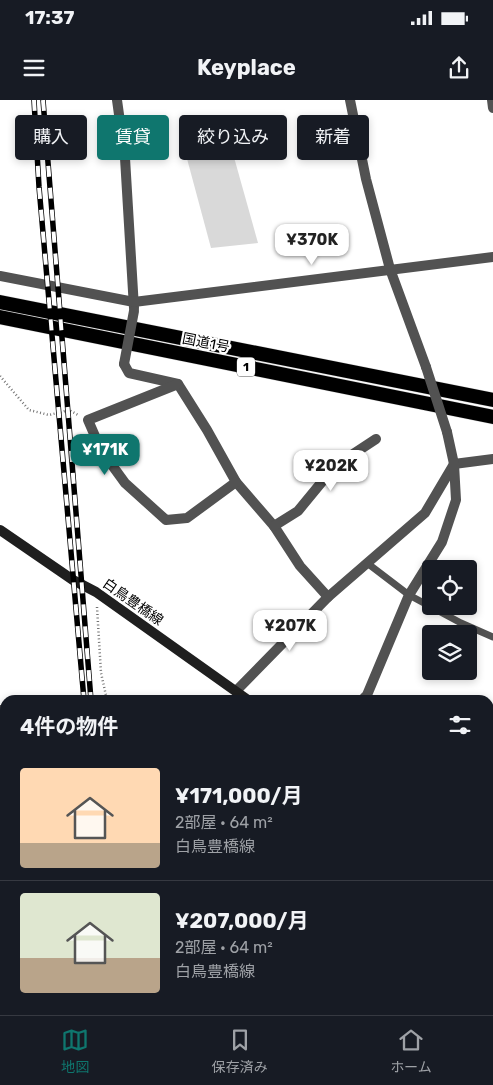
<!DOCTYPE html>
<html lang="ja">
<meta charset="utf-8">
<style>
:root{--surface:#171b24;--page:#242831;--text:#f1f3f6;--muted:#9ea1a6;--line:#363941;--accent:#0f766e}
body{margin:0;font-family:Rubik,"Noto Sans JP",sans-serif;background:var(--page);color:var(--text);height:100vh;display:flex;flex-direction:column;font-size:19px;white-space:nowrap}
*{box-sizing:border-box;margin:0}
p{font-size:16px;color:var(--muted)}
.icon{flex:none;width:28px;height:28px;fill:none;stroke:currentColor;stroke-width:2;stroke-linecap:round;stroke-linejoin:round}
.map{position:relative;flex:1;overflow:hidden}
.details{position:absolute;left:0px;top:595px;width:494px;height:320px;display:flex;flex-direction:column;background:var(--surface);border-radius:15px 15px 0 0;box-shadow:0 2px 8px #0003}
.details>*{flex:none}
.banner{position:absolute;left:15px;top:15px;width:464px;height:45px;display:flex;gap:10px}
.controls{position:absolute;left:422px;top:460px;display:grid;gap:10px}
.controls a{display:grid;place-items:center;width:55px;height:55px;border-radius:5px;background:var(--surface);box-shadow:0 2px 8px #0003;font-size:25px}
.price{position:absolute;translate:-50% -42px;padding:0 11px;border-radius:10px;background:#fff;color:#222;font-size:16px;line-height:32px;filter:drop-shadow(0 1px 2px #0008)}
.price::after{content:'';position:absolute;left:50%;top:30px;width:15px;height:11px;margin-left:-8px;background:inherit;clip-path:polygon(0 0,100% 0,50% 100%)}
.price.current{background:var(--accent);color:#fff}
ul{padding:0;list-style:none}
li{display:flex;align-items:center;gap:15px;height:125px;padding:0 20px}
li+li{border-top:1px solid var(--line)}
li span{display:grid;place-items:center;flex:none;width:140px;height:100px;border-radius:5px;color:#555}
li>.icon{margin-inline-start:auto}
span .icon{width:60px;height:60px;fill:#fffc;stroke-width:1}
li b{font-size:21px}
h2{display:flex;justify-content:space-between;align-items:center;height:60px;padding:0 20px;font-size:21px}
.chip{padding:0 18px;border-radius:5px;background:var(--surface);box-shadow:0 2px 8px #0003;font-size:18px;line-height:45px}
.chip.current{background:var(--accent);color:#fff}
.status{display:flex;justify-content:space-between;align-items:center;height:35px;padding:0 25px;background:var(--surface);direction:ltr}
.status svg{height:14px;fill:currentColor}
header{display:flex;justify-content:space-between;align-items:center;height:65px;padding:0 20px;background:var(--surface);font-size:22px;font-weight:700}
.menu{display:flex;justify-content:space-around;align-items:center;height:70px;border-top:1px solid var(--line);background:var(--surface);font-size:14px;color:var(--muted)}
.menu a{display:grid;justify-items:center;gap:2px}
.menu .current{color:var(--accent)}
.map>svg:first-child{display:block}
.green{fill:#d9d9d9}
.building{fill:#c2c2c2;stroke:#969696}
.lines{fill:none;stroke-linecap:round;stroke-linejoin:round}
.trunk-casing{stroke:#dbdbdb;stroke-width:15}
.path{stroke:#747474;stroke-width:2.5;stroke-dasharray:1 2.5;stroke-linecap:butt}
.service{stroke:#525252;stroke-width:7}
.minor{stroke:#525252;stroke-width:10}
.secondary{stroke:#1f1f1f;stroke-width:10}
.trunk{stroke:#000;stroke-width:14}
.rail-casing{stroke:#000;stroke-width:5.5}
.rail{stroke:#fff;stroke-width:4;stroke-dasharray:11;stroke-linecap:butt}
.minor-bridge{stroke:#525252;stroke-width:10}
.labels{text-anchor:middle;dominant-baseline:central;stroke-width:4.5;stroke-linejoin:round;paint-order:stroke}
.shield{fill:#fff;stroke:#4c4c4c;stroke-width:1}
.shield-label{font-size:12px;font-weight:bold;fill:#000}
.street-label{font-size:14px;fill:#000;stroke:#fff}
</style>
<div class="status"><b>17:37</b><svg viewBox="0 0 49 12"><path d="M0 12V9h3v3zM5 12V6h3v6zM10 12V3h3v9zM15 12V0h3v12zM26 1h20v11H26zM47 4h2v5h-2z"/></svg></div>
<header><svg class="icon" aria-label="menu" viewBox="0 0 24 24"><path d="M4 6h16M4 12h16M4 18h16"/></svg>Keyplace<svg class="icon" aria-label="share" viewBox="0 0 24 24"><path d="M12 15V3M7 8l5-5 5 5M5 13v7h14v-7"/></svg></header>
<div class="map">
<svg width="493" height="915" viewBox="0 0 493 915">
<rect width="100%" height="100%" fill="#fff"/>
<!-- green -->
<polygon class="green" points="230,43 258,143 211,148 186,55"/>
<!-- building -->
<g class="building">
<polygon points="5,770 5,788 0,782 0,772"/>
<polygon points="5,847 5,871 0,876 0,855 2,854 0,852"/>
<polygon points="202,910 226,910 226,911 221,915 206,915"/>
<polygon points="246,910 268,910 272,915 243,915 242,914"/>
</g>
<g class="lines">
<defs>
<g id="trunk">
<polyline points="0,202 493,300"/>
<polyline points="0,217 493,317"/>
</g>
</defs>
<!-- trunk casing -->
<use href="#trunk" class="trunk-casing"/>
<!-- path -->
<g class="path">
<polyline points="0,276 29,310 49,315 69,310 78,315"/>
<polyline points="97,507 101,573 107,600"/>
</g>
<!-- service -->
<polyline class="service" points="367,463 409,495 461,523 493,537"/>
<!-- minor -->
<g class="minor">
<polyline points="117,0 125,58 134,208"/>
<polyline points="350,0 366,79 390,169 426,267"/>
<polyline points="492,0 493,8"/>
<polyline points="0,176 134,202 493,157"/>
<polyline points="124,264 129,273 178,284 207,330 236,382 274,426 300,466 328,497"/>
<polyline points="178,284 88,320 101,350 125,383 166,420 187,418 236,382"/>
<polyline points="274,426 298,411 335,366 376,339"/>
<polyline points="236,591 328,497 425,413 454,364 493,359"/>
<polyline points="362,600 367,595 409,495 442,442 456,400 454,364 447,332"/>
<polyline points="0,610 5,617"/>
<polyline points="0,717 5,712"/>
<polyline points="165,910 170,915"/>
<polyline points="351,910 361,915"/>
<polyline points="53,915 56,910"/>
<polyline points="158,915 159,910"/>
<polyline points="296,915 303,910"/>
</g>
<!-- secondary -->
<g class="secondary">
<polyline points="0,430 73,480 96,492 248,600"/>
<polyline points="489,775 493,778"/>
</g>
<!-- trunk -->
<use href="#trunk" class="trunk"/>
<defs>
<g id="rail">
<polyline points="34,0 39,87 84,600"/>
<polyline points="43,0 91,600"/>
<polyline points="118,910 119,915"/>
</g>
</defs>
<!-- rail casing -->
<use href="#rail" class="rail-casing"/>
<!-- rail -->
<use href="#rail" class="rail"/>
<!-- minor-bridge -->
<g class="minor-bridge">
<polyline points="124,264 134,211"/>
<polyline points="426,267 447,332"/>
</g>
</g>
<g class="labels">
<!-- shield labels -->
<rect class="shield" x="237" y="257.5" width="18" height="19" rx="4"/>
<g class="shield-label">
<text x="246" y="267">1</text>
</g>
<!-- street labels -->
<g class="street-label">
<text transform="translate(206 243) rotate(11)">国道1号</text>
<text transform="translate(133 502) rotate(35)">白鳥豊橋線</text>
</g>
</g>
</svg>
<div class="controls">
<a><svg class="icon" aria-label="locate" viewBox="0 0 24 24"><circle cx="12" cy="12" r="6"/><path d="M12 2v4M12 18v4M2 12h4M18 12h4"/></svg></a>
<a><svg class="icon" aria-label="layers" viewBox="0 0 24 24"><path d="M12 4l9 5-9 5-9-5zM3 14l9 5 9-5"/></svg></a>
</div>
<b class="price" style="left:312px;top:166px">¥370K</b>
<b class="price current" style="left:105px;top:376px">¥171K</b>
<b class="price" style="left:331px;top:392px">¥202K</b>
<b class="price" style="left:290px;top:552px">¥207K</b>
<div class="banner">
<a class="chip">購入</a>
<a class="chip current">賃貸</a>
<a class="chip">絞り込み</a>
<a class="chip">新着</a>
</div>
<section class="details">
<h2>4件の物件<svg class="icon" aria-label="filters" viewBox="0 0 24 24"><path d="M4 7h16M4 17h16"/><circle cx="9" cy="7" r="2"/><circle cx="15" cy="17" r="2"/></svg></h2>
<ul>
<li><span style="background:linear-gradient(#ffd9b3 75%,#b9a48a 0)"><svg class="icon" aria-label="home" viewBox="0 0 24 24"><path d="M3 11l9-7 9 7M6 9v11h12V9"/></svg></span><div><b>¥171,000/月</b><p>2部屋 · 64 m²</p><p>白鳥豊橋線</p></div></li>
<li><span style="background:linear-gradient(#dfe7d0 65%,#b9a48a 0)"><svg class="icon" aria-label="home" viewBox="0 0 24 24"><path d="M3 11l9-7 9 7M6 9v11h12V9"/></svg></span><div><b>¥207,000/月</b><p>2部屋 · 64 m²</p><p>白鳥豊橋線</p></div></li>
</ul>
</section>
</div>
<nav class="menu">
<a class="current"><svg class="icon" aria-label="map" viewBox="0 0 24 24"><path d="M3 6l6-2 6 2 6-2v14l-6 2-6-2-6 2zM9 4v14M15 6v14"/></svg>地図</a>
<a><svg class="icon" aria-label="saved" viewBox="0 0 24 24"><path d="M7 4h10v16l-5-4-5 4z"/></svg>保存済み</a>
<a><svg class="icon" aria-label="home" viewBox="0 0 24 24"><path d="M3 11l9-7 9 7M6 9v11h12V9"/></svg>ホーム</a>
</nav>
